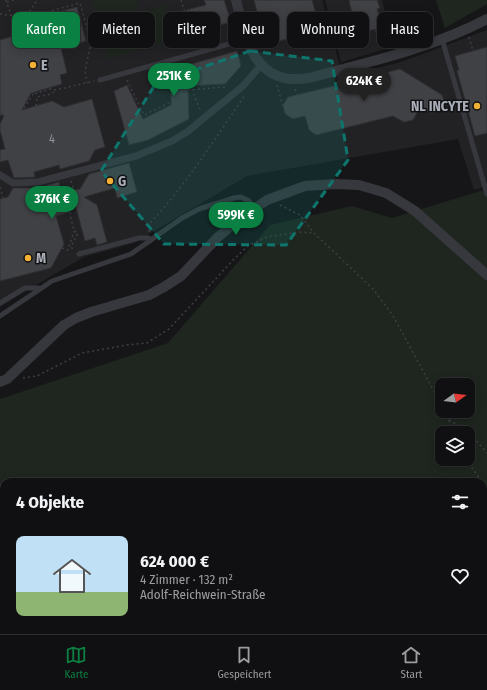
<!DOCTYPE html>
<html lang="de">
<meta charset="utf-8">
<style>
:root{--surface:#101012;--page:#1e1e20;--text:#f1f3f6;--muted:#9c9d9f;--line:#303032;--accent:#0b8043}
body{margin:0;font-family:"Fira Sans Condensed",sans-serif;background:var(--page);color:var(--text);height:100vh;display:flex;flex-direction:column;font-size:15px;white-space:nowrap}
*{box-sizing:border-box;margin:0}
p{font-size:13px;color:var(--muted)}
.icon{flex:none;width:22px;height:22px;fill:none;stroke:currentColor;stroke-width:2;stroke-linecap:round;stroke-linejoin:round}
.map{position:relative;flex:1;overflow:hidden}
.side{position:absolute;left:0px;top:478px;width:487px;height:156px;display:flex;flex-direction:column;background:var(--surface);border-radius:12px 12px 0 0;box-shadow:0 2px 10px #0003,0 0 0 1px var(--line)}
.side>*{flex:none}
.guide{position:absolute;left:12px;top:12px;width:463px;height:36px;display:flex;gap:8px}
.needle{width:26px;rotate:76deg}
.fabs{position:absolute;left:435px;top:378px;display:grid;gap:8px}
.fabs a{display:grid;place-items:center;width:40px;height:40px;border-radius:8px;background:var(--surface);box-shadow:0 2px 10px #0003,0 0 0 1px var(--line);font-size:20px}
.price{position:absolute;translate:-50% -34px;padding:0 9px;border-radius:14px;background:var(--accent);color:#fff;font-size:13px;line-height:26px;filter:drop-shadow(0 1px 2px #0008)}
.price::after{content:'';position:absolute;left:50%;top:24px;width:12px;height:9px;margin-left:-6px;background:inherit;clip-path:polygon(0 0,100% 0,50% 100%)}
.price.selected{background:#222;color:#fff}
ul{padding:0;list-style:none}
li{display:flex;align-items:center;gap:12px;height:100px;padding:0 16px}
li span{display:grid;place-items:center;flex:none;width:112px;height:80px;border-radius:8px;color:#555}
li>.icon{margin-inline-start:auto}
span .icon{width:48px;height:48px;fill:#fffc;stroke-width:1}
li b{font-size:17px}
h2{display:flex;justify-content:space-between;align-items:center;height:48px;padding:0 16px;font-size:17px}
.pill{padding:0 14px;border-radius:8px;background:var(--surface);box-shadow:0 2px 10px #0003,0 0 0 1px var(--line);font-size:14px;line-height:36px}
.pill.selected{background:var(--accent);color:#fff}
.dock{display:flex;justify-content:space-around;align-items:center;height:56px;border-top:1px solid var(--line);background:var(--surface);font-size:11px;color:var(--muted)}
.dock a{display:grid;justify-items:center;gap:2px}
.dock .selected{color:var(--accent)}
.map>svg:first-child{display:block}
.built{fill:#222225}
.green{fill:#1e261f;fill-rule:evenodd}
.building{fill:#404145;stroke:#303034}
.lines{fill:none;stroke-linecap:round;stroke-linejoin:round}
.path{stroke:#3d3f44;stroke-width:1.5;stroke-dasharray:2 3;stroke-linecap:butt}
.service{stroke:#37383d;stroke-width:5}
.pedestrian{stroke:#37383d;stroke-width:7}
.minor{stroke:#37383d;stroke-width:10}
.primary{stroke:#53555c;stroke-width:15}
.marked{fill:#0f766e;fill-opacity:0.2;stroke:#0f766e;stroke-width:3;stroke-dasharray:8 5;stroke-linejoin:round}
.poi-dot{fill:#f2b134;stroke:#111113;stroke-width:1.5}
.labels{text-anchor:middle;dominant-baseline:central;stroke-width:3;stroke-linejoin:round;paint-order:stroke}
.number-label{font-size:12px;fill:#8e929b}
.poi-label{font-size:14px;font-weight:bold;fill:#a8adb8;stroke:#111113;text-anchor:start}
</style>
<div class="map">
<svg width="487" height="634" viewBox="0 0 487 634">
<rect width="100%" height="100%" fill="#161618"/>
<!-- built -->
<g class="built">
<polygon points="0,0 322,0 339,63 347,75 398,63 487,30 487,186 474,190 458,139 247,176 134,243 84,257 29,289 0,307"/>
<polygon points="325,0 382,0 392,38 393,38 396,46 341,62"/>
</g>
<!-- green -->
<g class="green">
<polygon points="91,0 136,0 140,12 166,5 176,40 108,59"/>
<polygon points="436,0 487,0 487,4 445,28"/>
<path d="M 487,189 L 487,634 L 329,634 L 325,630 L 483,630 L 483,482 L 4,482 L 4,630 L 300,630 L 295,634 L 0,634 L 0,399 L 168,343 L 270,225 L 352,206 L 392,218 ZM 442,385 L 468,385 L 468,411 L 442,411 ZM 442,433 L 468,433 L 468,459 L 442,459 Z"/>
</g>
<!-- building -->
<g class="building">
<polygon points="204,0 224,0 231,22 212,27 211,24 192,29 186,10 206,5"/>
<polygon points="254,0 312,0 320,29 266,45"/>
<polygon points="349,0 377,0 380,8 377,9 385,36 377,36 375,29 362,33 361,31 356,32"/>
<polygon points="77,7 86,41 61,48 67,73 60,75 62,84 31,93 22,110 52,101 64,107 92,99 105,147 95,150 89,161 60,169 59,165 34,172 35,177 14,178 8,160 0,162 0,150 5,149 0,130 0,124 4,116 0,113 0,40 17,35 15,26 62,13 62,11"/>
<polygon points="487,47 487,133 475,136 457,71 459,70 455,56"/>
<polygon points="237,51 241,66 225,84 188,86 189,119 148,140 129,145 114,91 127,85 143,119 171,105 171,70"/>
<polygon points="400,69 442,95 445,104 440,111 431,113 420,107 413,120 404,122 393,116 316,135 309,130 305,116 293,119 285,114 283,105 288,97 342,84 344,87 347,87 350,85 350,82"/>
<polygon points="129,163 137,192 117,198 115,188 84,197 97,205 107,242 97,245 95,238 85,241 74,200 67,213 56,216 64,244 51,268 0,281 0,199 8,197 13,188 38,188 59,182 60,189 68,187 74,190 80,189 89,174"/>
</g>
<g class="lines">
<!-- path -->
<g class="path">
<polyline points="6,0 11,15"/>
<polyline points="181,0 190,29 185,36 186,40 183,44 185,50"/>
<polyline points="7,2 15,0"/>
<polyline points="0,14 15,16 15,18 25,18 80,3 91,43 85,71 87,83"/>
<polyline points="15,16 30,11 37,0"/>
<polyline points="469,37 473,51"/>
<polyline points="184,43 183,38 185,36"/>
<polyline points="166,67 171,91"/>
<polyline points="127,80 144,115 169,103"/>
<polyline points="277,85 283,106"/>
<polyline points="192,89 200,110"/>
<polyline points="295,89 297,95"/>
<polyline points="188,90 224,87 226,89"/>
<polyline points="32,91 33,94 50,89 56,90 94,81"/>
<polyline points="36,106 37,97 51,94 56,90"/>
<polyline points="24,108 33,94"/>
<polyline points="0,115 2,114"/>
<polyline points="71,181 74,190"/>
<polyline points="0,187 3,198"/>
<polyline points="280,205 300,215 314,233 373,289 392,314 442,406"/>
<polyline points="70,207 70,214 74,231 78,233 71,247 73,249"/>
<path d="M 149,232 L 149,224 C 185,186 213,142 243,98 L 244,95"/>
<polyline points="62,248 68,250 74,231"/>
<polyline points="23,378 37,376 82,353 127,345 147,343 169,329 235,258 248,246 267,237 299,232 314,233"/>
<polyline points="445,411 454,433"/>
<polyline points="449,420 468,431 487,453"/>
<polyline points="466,459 482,482"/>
<polyline points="483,483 487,488"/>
</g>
<!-- service -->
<g class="service">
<polyline points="442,39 487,194"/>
<polyline points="343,69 346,83"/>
<polyline points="100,80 247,39"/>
<polyline points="79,254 139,238 149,238 150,241"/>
<polyline points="0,303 25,288 39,288"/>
<polyline points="0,316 52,281 131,254 182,218 199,209 234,198 241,197 249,201 254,208"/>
</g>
<!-- pedestrian -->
<polyline class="pedestrian" points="0,175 13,183 38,182 136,156 172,141 187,132 243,86 261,65"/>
<!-- minor -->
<g class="minor">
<path d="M 236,0 C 244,30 249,69 284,78 C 292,80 301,79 309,78 C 369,62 432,48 487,19"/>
<polyline points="0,382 7,379 64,325 76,318 91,312 149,295 164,287 181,276 218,237 238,220 267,200 305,186 335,184 359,185 386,193 415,211 487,275"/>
<polyline points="0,489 4,488"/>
<polyline points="297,634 297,630"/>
</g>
<!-- primary -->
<polyline class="primary" points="317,630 320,634"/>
</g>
<!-- marked area -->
<path class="marked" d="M 250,51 L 332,61 L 348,160 L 286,245 L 164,244 L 101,171 L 156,83 Z"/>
<!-- markers -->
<g class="poi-dot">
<circle cx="33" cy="65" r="4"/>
<circle cx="477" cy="106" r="4"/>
<circle cx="110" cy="181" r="4"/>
<circle cx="28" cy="258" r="4"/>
</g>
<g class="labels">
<!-- number labels -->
<g class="number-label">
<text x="52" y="139">4</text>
</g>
<!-- poi labels -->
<g class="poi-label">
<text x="41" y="65">E</text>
<text x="469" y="106" text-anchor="end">NL INCYTE</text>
<text x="118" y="181">G</text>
<text x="36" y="258">M</text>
</g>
</g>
</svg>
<div class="fabs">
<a><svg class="needle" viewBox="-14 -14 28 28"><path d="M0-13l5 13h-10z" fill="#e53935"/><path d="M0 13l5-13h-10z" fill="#9c9d9f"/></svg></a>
<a><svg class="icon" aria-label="layers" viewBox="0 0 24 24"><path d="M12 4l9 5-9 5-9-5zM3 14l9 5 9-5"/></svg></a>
</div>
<b class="price" style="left:174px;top:97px">251K €</b>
<b class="price selected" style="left:364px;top:102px">624K €</b>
<b class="price" style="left:52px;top:220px">376K €</b>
<b class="price" style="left:236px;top:236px">599K €</b>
<div class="guide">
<a class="pill selected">Kaufen</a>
<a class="pill">Mieten</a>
<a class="pill">Filter</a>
<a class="pill">Neu</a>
<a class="pill">Wohnung</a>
<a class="pill">Haus</a>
</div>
<section class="side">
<h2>4 Objekte<svg class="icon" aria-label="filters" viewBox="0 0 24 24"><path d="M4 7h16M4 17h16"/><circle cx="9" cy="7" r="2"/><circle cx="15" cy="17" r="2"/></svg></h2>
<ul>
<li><span style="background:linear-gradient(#bfe0f5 70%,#8fb573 0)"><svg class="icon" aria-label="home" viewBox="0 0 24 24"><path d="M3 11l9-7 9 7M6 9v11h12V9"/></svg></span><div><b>624 000 €</b><p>4 Zimmer · 132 m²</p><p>Adolf-Reichwein-Straße</p></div><svg class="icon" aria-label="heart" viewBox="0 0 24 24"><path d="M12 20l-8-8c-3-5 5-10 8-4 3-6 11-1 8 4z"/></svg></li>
</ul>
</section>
</div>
<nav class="dock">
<a class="selected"><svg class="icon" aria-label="map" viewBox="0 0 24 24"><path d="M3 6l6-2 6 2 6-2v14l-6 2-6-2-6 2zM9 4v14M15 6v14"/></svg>Karte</a>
<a><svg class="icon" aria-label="saved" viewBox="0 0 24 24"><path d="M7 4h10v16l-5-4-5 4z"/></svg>Gespeichert</a>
<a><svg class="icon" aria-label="home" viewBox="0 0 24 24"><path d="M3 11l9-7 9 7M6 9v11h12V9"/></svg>Start</a>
</nav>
